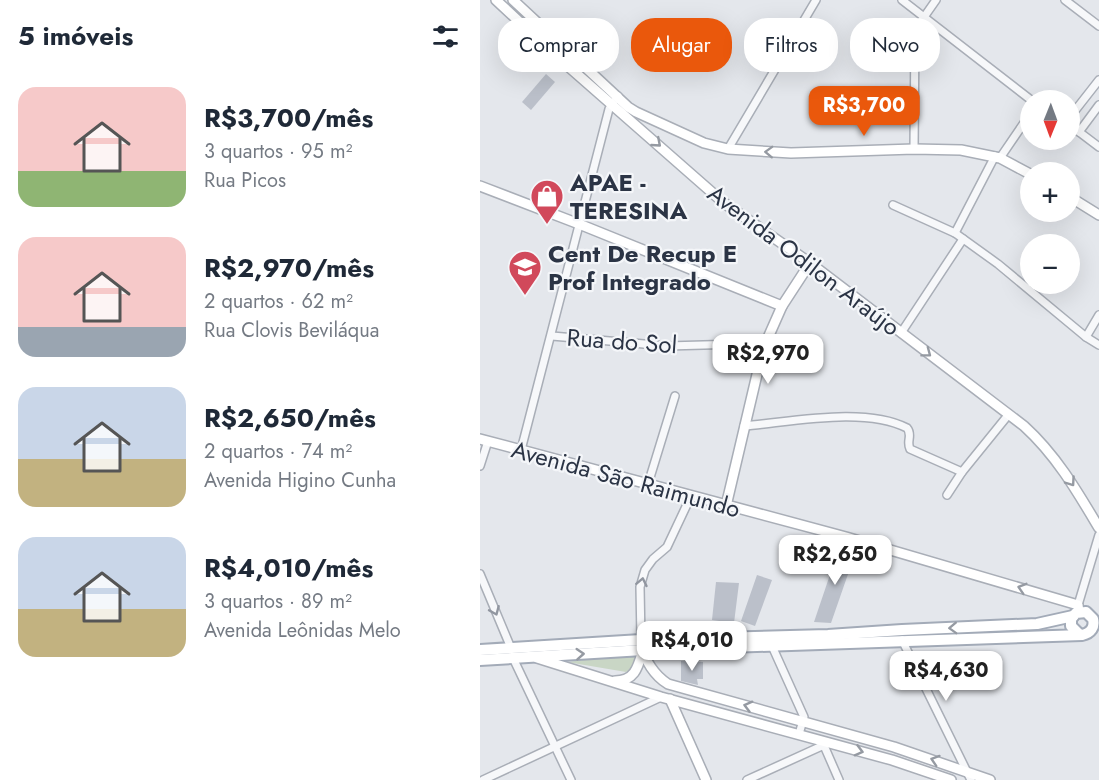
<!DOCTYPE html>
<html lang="pt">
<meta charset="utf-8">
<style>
:root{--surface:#fff;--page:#f6f6f7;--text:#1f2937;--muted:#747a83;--accent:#ea580c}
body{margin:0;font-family:Jost,sans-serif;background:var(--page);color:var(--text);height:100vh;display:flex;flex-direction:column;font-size:22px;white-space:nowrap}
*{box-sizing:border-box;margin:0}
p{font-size:20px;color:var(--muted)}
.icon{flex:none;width:33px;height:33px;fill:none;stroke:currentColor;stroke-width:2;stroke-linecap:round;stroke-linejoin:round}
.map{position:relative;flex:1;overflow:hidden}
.details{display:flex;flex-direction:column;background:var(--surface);width:480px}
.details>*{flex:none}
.guide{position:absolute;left:18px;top:18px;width:510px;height:54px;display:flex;gap:12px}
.needle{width:39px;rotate:181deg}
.tools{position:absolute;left:540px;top:90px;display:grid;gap:12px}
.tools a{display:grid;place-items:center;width:60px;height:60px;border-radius:50%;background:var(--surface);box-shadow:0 6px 24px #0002;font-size:30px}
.price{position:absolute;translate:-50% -51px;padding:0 14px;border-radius:12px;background:#fff;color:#222;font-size:20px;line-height:39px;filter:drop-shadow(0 2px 3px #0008)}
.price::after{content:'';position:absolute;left:50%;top:36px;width:18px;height:14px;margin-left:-9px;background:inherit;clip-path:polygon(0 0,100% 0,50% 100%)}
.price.active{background:var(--accent);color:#fff}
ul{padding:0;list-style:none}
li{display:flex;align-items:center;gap:18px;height:150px;padding:0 18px}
li span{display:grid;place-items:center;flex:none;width:168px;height:120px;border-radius:18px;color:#555}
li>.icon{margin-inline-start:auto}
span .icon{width:72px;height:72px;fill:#fffc;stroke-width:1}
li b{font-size:26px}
h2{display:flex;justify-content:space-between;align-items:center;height:72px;padding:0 18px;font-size:26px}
.tag{padding:0 21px;border-radius:24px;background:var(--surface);box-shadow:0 6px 24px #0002;font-size:21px;line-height:54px}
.tag.active{background:var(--accent);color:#fff}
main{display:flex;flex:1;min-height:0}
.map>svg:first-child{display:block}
.green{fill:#c9d6c5}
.building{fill:#bbc0ca}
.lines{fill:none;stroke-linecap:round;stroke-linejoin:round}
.street-casing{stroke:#a9aeb7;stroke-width:10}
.secondary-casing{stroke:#a9aeb7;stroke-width:12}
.primary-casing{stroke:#a3abb8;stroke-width:14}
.street{stroke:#f7f8fa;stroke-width:7}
.secondary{stroke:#fff;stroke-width:9}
.primary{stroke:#fff;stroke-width:10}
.oneway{stroke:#959aa2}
.oneway2{stroke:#9196a0}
.labels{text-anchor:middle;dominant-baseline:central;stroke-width:4.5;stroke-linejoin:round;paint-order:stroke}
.poi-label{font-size:24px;font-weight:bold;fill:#2b3445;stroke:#f4f6f9;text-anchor:start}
.street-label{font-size:24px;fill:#2b3445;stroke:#f4f6f9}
</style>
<main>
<section class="details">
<h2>5 imóveis<svg class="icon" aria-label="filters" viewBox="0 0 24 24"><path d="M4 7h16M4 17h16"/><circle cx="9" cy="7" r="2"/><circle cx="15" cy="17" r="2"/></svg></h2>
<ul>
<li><span style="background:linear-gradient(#f6c9c9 70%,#8fb573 0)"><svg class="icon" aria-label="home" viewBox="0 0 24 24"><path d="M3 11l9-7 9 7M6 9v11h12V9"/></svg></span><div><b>R$3,700/mês</b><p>3 quartos · 95 m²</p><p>Rua Picos</p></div></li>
<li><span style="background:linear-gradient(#f6c9c9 75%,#9aa5b1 0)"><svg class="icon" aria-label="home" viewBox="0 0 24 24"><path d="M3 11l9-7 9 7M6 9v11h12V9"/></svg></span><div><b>R$2,970/mês</b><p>2 quartos · 62 m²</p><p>Rua Clovis Beviláqua</p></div></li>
<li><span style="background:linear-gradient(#c9d6e8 60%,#c2b280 0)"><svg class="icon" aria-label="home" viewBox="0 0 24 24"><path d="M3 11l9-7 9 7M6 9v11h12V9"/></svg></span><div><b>R$2,650/mês</b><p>2 quartos · 74 m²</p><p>Avenida Higino Cunha</p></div></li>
<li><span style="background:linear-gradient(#c9d6e8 60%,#c2b280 0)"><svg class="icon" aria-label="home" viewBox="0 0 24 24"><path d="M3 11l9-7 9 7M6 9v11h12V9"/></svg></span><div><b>R$4,010/mês</b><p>3 quartos · 89 m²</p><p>Avenida Leônidas Melo</p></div></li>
</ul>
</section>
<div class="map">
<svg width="619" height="780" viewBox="0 0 619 780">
<rect width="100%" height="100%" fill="#e4e7ec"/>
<!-- green -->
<path class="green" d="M 143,655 L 155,656 C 155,663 152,668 146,672 L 87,662 Z"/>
<!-- building -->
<g class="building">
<polygon points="66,74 75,82 51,110 42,102"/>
<polygon points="359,548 375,554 351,623 334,622"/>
<polygon points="277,575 292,580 275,626 261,621"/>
<polygon points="236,582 259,583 254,623 232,620"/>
<polygon points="201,661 223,662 223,679 217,679 218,685 201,681"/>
</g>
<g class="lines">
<defs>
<g id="street">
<polyline points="422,0 551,100"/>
<polyline points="585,0 619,26"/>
<polyline points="590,117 619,80"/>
<polyline points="590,125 619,147"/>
<polyline points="599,132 619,105"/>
<polyline points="248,149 336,0"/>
<polyline points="434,149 435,30 456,0"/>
<polyline points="520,158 550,114"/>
<polyline points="413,205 475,233 518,264 606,337 619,345"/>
<polyline points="475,233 515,156"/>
<polyline points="421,333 483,239"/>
<polyline points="72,336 187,346 260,344 283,349"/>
<polyline points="606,337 619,315"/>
<path d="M 264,426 C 311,422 385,406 427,428 C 433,435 426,441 430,449 L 482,472"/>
<polyline points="41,450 129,109 138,96"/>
<polyline points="0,466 8,441"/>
<polyline points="168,484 195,396"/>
<polyline points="467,495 482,472 529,414"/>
<polyline points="0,574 31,648"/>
<polyline points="598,605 619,535"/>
<polyline points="161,640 160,587 165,570 173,559 187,547 211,496"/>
<polyline points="422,640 491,780"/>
<polyline points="292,646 324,717 319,734"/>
<polyline points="33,658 91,780"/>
<polyline points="342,741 359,780"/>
<polyline points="3,780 181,697"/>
<polyline points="267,780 344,745"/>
</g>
<g id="secondary">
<path d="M 16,0 L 73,53 L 244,203 L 330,263 L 544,426 C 576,455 597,491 619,528"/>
<polyline points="33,0 148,107 156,112 224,143 248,149 311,153 434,149 481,150 520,158 550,174"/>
<polyline points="0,186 99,224 302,306"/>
<polyline points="590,197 619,215"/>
<polyline points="0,439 366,537 598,605 599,612"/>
<polyline points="246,506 283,349 302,306 330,263"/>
<path d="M 162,645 C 164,660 175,676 188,684 L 414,747 L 510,780"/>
<polyline points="57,658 181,697 412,760 471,780"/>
<path d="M 135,681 C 155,681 158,667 163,650"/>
<polyline points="190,699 226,780"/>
</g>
<g id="primary">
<polyline points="0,650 161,640 348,635 422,630 557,624 593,616"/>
<path d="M 0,660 L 163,650 L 602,635 C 611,633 615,627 613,619 L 606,612 L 596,613 L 591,619 L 591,626 L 599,634"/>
</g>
</defs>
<!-- street casing -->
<use href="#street" class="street-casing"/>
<!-- secondary casing -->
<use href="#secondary" class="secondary-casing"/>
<!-- primary casing -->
<use href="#primary" class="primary-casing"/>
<!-- street -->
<use href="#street" class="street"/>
<!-- secondary -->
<use href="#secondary" class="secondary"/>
<!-- primary -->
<use href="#primary" class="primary"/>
</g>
<!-- one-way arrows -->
<defs><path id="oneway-chevron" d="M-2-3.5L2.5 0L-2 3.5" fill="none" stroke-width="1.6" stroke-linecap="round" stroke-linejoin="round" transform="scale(1.5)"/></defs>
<g class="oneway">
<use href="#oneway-chevron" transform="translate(177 143) rotate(41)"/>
<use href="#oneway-chevron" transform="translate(289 152) rotate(-178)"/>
<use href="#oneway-chevron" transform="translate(447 353) rotate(37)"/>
<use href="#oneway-chevron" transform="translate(591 482) rotate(55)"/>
<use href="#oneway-chevron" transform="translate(542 588) rotate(-163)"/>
<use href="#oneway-chevron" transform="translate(473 628) rotate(178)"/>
<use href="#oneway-chevron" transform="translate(100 654) rotate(-4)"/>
<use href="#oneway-chevron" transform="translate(268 706) rotate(-165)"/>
<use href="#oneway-chevron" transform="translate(379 751) rotate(15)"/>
<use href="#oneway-chevron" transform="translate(455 760) rotate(-162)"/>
</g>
<g class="oneway2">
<use href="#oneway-chevron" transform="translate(162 582) rotate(-78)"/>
<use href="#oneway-chevron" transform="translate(15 611) rotate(67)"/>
</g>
<!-- icons -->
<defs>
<symbol id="shop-pin" viewBox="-11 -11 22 30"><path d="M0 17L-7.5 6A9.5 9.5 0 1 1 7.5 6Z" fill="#d1495b" stroke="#f4f6f9"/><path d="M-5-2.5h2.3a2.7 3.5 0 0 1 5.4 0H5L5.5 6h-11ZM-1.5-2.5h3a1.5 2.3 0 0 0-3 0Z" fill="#fff"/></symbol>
<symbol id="school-pin" viewBox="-11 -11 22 30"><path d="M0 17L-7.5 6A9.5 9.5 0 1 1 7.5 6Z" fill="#d1495b" stroke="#f4f6f9"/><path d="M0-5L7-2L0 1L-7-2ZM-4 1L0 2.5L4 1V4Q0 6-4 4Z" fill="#fff"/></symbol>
</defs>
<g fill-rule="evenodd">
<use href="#shop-pin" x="48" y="177" width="38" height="52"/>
<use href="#school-pin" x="26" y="248" width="38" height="52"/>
</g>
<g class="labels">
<!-- poi labels -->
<g class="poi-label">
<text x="90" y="182">APAE -<tspan x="90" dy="28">TERESINA</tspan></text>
<text x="68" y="253">Cent De Recup E<tspan x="68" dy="28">Prof Integrado</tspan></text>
</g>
<!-- street labels -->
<g class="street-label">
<text transform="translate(324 260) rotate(37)">Avenida Odilon Araújo</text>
<text transform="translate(142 341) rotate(4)">Rua do Sol</text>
<text transform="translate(146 479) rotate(15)">Avenida São Raimundo</text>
</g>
</g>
</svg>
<div class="tools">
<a><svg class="needle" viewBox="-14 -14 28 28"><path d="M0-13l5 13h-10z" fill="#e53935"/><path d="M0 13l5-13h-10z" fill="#747a83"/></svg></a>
<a>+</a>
<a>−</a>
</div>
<b class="price active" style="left:384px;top:137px">R$3,700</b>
<b class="price" style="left:288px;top:385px">R$2,970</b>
<b class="price" style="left:355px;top:586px">R$2,650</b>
<b class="price" style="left:212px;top:672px">R$4,010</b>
<b class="price" style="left:466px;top:702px">R$4,630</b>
<div class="guide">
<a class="tag">Comprar</a>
<a class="tag active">Alugar</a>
<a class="tag">Filtros</a>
<a class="tag">Novo</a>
</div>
</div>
</main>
